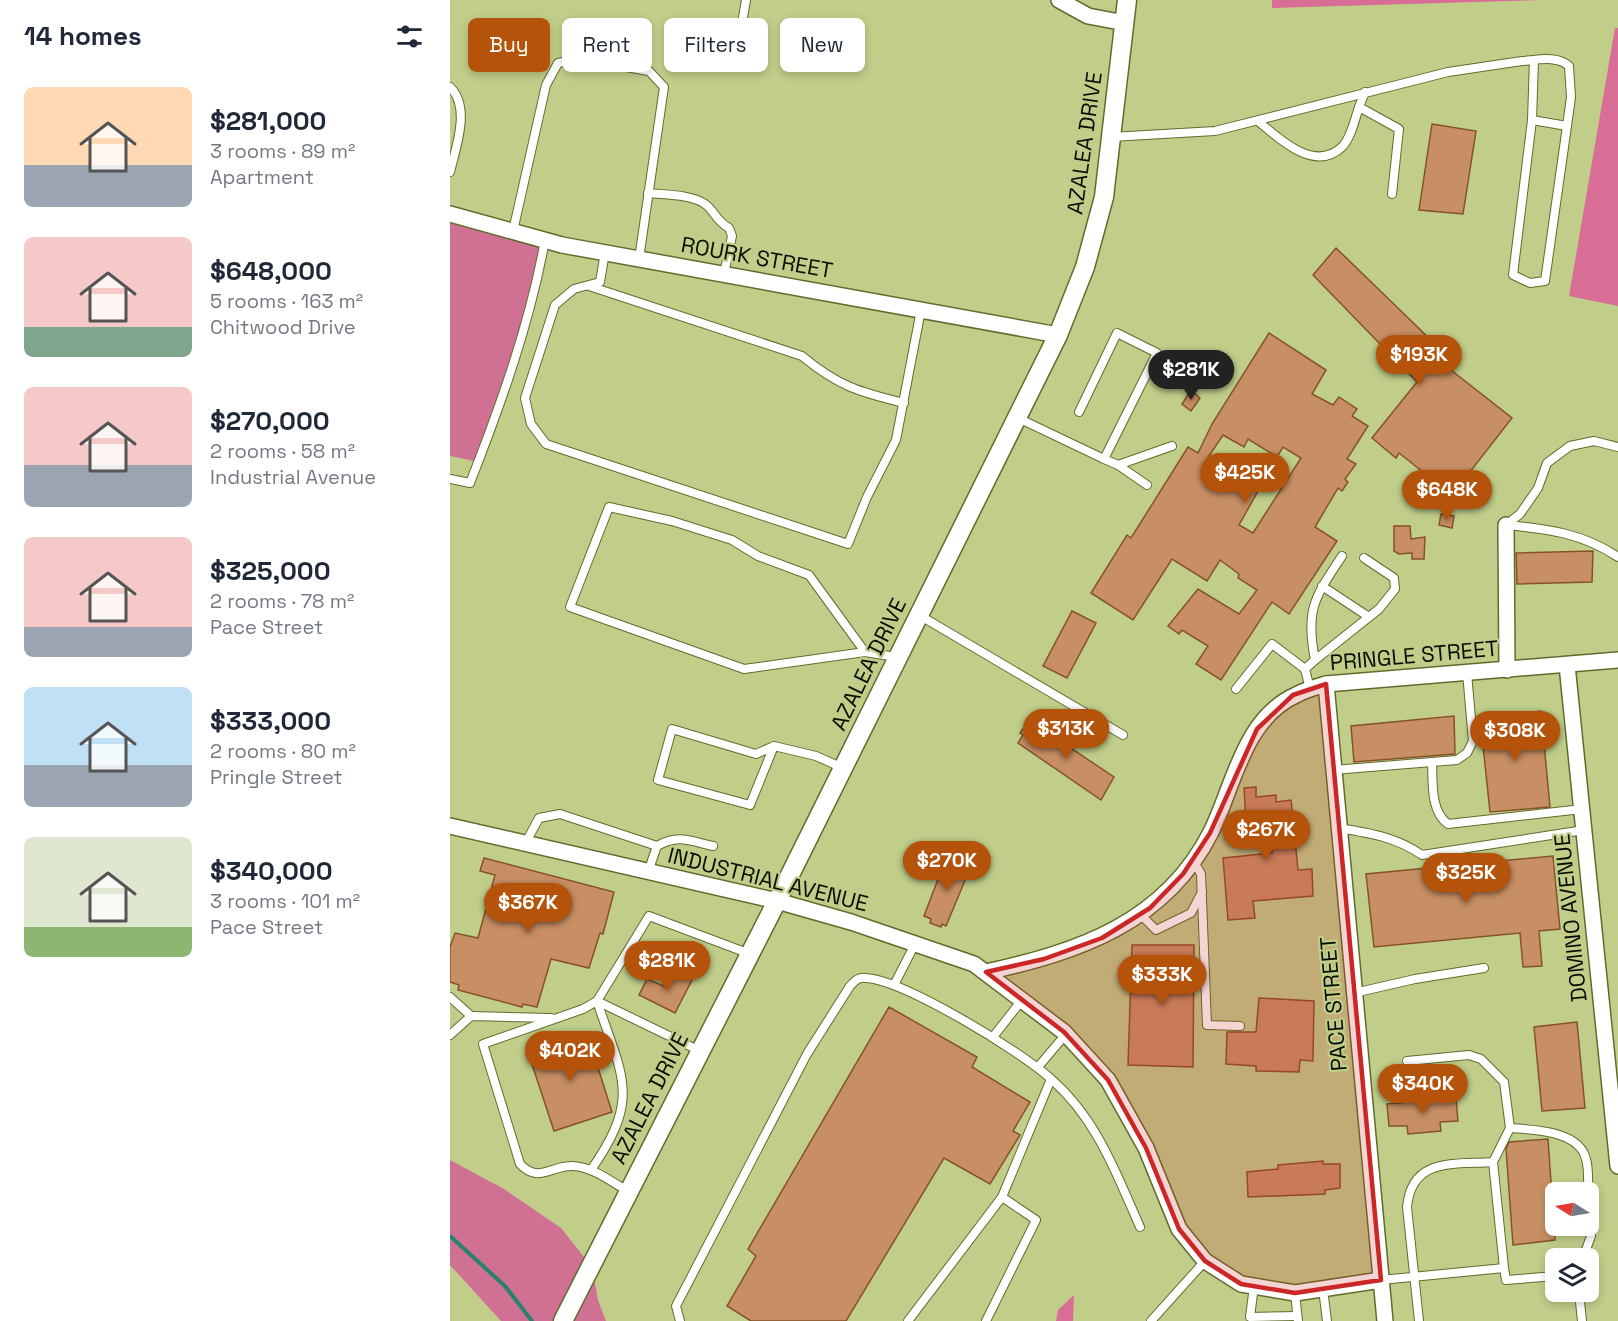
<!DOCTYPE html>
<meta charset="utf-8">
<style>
:root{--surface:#fff;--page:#f6f6f7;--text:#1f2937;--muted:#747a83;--accent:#b45309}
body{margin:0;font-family:"Space Grotesk",sans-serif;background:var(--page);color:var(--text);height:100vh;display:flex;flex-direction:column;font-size:22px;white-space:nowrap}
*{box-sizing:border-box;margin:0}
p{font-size:20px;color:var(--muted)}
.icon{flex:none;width:33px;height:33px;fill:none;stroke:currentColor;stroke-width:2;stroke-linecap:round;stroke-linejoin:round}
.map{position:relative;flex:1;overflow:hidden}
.details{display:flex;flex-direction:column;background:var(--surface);width:450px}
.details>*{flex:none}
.guide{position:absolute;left:18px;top:18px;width:570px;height:54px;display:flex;gap:12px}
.needle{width:39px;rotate:281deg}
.fabs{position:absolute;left:1095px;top:1182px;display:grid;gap:12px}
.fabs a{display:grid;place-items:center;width:54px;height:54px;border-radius:9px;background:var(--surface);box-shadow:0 3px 9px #0003;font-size:30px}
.price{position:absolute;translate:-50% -51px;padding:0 14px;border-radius:21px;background:var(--accent);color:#fff;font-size:20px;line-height:39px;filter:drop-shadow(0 2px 3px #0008)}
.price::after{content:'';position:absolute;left:50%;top:36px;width:18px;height:14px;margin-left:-9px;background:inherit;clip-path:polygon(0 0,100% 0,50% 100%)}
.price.active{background:#222;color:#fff}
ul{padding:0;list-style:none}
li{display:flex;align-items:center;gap:18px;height:150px;padding:0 24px}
li span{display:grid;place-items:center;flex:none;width:168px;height:120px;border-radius:9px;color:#555}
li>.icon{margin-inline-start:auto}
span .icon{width:72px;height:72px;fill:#fffc;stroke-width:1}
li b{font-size:26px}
h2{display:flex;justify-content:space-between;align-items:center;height:72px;padding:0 24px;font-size:26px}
.chip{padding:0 21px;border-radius:9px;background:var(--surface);box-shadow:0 3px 9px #0003;font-size:21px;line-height:54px}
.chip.active{background:var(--accent);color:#fff}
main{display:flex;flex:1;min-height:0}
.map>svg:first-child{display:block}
.green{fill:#d07194}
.forest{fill:#d86d95}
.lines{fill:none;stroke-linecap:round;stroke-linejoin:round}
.stream{stroke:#2a826e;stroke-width:4}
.building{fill:#c88f64;stroke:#865227;stroke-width:1.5;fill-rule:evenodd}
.service-casing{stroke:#616c2b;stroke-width:10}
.minor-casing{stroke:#616c2b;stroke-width:18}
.tertiary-casing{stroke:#616c2b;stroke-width:21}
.service{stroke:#fff;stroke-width:8}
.minor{stroke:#fff;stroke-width:15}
.tertiary{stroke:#fff;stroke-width:18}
.marked{fill:#cc2726;fill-opacity:0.2;stroke:#cc2726;stroke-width:4.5;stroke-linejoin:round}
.labels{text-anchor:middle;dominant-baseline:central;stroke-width:4.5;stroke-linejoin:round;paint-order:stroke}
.street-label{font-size:22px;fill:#0a0e00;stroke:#c0ce8a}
</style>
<main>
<section class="details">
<h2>14 homes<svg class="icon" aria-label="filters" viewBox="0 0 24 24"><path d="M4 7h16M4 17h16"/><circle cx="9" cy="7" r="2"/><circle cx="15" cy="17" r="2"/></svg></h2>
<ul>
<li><span style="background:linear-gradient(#ffd9b3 65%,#9aa5b1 0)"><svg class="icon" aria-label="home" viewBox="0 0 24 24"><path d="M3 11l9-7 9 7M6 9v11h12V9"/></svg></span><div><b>$281,000</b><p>3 rooms · 89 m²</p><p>Apartment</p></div></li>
<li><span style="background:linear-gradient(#f6c9c9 75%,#7fa58c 0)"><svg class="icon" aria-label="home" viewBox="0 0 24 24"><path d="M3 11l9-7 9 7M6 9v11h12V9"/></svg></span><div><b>$648,000</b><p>5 rooms · 163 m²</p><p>Chitwood Drive</p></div></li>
<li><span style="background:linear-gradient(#f6c9c9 65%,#9aa5b1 0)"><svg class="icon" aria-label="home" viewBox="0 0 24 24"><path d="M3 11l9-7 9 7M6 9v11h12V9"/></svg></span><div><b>$270,000</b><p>2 rooms · 58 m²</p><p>Industrial Avenue</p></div></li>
<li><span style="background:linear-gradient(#f6c9c9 75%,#9aa5b1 0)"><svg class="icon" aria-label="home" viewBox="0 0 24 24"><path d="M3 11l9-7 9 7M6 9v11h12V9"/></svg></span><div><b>$325,000</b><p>2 rooms · 78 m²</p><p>Pace Street</p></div></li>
<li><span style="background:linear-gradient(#bfe0f5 65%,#9aa5b1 0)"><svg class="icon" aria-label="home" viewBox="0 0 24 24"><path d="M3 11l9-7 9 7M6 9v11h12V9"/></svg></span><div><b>$333,000</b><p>2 rooms · 80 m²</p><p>Pringle Street</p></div></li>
<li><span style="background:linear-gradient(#dfe7d0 75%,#8fb573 0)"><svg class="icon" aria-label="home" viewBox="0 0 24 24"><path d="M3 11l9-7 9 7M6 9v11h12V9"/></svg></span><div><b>$340,000</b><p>3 rooms · 101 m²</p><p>Pace Street</p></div></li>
</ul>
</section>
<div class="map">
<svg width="1168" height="1321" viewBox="0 0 1168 1321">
<rect width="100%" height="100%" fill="#c0ce8a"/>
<!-- green -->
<g class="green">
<polygon points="0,214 95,240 87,284 29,462 0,456"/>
<polygon points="0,1160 54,1189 111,1228 142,1267 148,1300 156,1321 51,1321 0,1265"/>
</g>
<!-- forest -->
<g class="forest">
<polygon points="822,0 1091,0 822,8"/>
<polygon points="1165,28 1168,28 1168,306 1119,296"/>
<polygon points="624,1295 623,1321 606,1321 608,1310"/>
</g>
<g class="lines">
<!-- stream -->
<polyline class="stream" points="0,1236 55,1286 82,1321"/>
</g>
<!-- building -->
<g class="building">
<polygon points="982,124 1026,131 1013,214 969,210"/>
<polygon points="886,248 985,344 978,352 1062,418 1002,495 949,453 946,458 922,438 967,382 863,275"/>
<path d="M 819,333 L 876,370 L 862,394 L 883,405 L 889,397 L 907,409 L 902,416 L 918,426 L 897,459 L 906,464 L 895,479 L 898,482 L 892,491 L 888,488 L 865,527 L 887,541 L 839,614 L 822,602 L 771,680 L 746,664 L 758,646 L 732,630 L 729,634 L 718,626 L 748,589 L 789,614 L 807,590 L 788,578 L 789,574 L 770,560 L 757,581 L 722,559 L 683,620 L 641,593 L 677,535 L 681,538 L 738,447 L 748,453 L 762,424 ZM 773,435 L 794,447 L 798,439 L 827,457 L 833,447 L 851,458 L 803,533 L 789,525 L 808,491 L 789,479 L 797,467 L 786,460 L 777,472 L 757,459 Z"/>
<polygon points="741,390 750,398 741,411 732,404"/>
<polygon points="991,514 1004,516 1002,528 989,525"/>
<polygon points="944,526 960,526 961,539 975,537 974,559 962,559 962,553 949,554 944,551"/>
<polygon points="1143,551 1142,582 1067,584 1066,553"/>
<polygon points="622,611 646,623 617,678 593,666"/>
<polygon points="1091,711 1100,807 1040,812 1030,717"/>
<polygon points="1004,716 1005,754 904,762 901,726"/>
<polygon points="579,720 664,777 651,800 568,743 573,735 570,733"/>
<polygon points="806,787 806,797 826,795 826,802 841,800 848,870 862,869 863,896 803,901 805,918 778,920 773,858 822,853 818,821 796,822 794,788"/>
<polygon points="1103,856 1110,929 1089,931 1092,966 1073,967 1070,933 924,947 916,874"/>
<polygon points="34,858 164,892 153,934 150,933 139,968 101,959 87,1007 73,1004 72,1007 8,990 9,985 0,982 0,947 5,933 28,938 45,875 30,871"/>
<polygon points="496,858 521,866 496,926 492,924 491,927 480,923 481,919 474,916"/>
<polygon points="682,945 744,945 743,1067 678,1065"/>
<polygon points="224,971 242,980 225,1013 189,995 197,979 216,987"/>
<polygon points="809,998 864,1001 863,1061 850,1060 849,1072 806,1071 806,1066 776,1064 777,1032 806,1032"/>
<polygon points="439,1007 527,1057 522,1067 580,1102 563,1131 570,1135 540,1184 494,1158 396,1321 301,1321 277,1306 306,1256 298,1249"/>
<polygon points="1127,1022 1135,1108 1092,1111 1084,1027"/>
<polygon points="137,1033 162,1112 104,1131 78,1052"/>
<polygon points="1006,1098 1008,1121 990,1122 991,1131 958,1134 957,1126 939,1126 937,1104"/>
<polygon points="1098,1139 1105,1240 1063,1245 1056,1149 1059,1142"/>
<polygon points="873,1161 873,1164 890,1164 890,1188 875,1190 875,1194 798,1197 797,1172 828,1169 828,1165"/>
</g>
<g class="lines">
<defs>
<g id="service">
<polyline points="292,23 296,0"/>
<path d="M 0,87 C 21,107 6,147 0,172"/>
<polyline points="915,92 909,107 949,129 942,194"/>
<polyline points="1082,120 1063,275 1080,283 1095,281 1117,126"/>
<path d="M 809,122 C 830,139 864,173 892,147 C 901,138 905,119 909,107"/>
<path d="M 661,137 L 765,131 L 998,72 L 1072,61 C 1087,60 1107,55 1119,66 L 1121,97 L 1117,126 L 1082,120 L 1084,60"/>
<path d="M 198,193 C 214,195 241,194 255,204 C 265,211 265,220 279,228 L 282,236 L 274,274"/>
<polyline points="63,231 96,85 108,63 130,59 199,71 214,87 189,259"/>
<polyline points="155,252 150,282 124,289 105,305 75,398 81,424 96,444 398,544 417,497 446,440 471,310"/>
<path d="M 139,286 L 352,356 C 388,386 409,392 454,403"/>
<polyline points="568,418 654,459 707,353 667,333 629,412"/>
<path d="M 1168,447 L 1144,441 L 1120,446 L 1097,463 L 1088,488 L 1070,514 L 1056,525 C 1098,529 1132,533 1168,557"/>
<polyline points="654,459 668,465 697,485"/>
<polyline points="668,465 722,446"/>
<path d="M 0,479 L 20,483 C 51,404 80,323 95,240"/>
<polyline points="872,586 919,617"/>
<polyline points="469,615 673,735"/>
<polyline points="415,652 359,575 308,556 282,540 222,521 159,507 120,607 294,669 415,652 446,657"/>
<polyline points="865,660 929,609 945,589 944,578 914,558"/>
<polyline points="786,689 822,644 855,669"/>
<path d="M 860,689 L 855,669 L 865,660 C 855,609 865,597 892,556"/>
<polyline points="324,746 300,805 208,780 222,729 306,754 324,746 366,756 393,768"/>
<path d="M 982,762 C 983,782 980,811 998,824 L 1132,809"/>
<polyline points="883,770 1007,760 1017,753 1023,741 1017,673"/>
<path d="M 889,828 C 920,833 946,837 972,855 L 1134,830"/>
<polyline points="75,844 89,818 110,814 207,846"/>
<polyline points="743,860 751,874 757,1025 790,1026"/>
<path d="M 198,872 L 207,846 C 229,834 240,841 263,846"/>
<polyline points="690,914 706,930 741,913 752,892"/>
<polyline points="444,985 465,944"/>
<polyline points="904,993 965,979 1034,968"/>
<polyline points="0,997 21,1016"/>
<polyline points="0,1035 21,1016 101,1018"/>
<polyline points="543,1037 572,1000"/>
<polyline points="250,1051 147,1001 199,916 300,954"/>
<polyline points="588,1067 616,1034"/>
<path d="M 601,1079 C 647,1119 666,1173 690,1227"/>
<path d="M 1060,1128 C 1082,1130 1129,1130 1136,1159 C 1139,1169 1138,1182 1138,1192"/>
<path d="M 141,1170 C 192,1097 172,1077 147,1001 L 133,1009 L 33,1044 L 70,1164 C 89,1184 101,1165 123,1166 C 143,1167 162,1182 179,1192"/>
<polyline points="1133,1258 1141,1236 1138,1198"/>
<polyline points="1054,1268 1056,1280 1106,1276"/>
<polyline points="931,1280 1054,1268 1043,1162 1060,1128 1054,1082 1031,1059 1019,1055 957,1061"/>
<polyline points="804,1286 800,1317 847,1316"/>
<polyline points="873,1289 877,1321"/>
<polyline points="1129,1292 1132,1321"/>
<polyline points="845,1293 848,1321"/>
<path d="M 230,1321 L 226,1306 L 357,1054 L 400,986 C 405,981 408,977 416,978 C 454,980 572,1052 601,1079 L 552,1197 L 458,1321"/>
<polyline points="536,1321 586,1220 552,1197"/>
<polyline points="701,1321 755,1261"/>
<path d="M 969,1321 L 957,1207 C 962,1157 1003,1165 1043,1162"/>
</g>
<g id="minor">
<polyline points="609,0 638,16 675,23"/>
<polyline points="0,214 112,245 608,335"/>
<polyline points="1056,525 1057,670"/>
<polyline points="1117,665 1168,1166"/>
<polyline points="876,684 935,1321"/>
<polyline points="0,826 327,901 401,922 524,964 614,1032 658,1080 696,1148 729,1229 755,1261 791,1284 845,1293 931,1280"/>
<path d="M 536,972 C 628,952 715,923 761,832 C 784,786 793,719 846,695 C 855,690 866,687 876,684 L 1168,660"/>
</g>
<polyline id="tertiary" points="113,1321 327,901 608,335 635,267 654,197 677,0"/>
</defs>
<!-- service casing -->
<use href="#service" class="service-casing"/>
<!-- minor casing -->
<use href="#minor" class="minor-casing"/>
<!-- tertiary casing -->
<use href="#tertiary" class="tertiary-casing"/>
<!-- service -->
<use href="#service" class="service"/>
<!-- minor -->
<use href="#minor" class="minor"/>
<!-- tertiary -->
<use href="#tertiary" class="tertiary"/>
</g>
<!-- marked area -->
<path class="marked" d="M 876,684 L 931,1280 L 845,1293 L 791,1284 L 755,1261 L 729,1229 L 696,1148 L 658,1080 L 614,1032 L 536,972 L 594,959 L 652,938 L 700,908 L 733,874 L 760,833 L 807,729 L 843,695 Z"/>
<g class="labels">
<!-- street labels -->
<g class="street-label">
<text transform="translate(634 143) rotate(-82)">AZALEA DRIVE</text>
<text transform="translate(307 257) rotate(10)">ROURK STREET</text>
<text transform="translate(964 655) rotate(-5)">PRINGLE STREET</text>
<text transform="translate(418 664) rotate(-64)">AZALEA DRIVE</text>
<text transform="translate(318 879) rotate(14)">INDUSTRIAL AVENUE</text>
<text transform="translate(1120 918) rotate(-96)">DOMINO AVENUE</text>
<text transform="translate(883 1004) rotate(-95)">PACE STREET</text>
<text transform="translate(199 1098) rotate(-63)">AZALEA DRIVE</text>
</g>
</g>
</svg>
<div class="fabs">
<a><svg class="needle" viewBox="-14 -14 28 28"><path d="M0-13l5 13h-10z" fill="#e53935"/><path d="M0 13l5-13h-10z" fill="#747a83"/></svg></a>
<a><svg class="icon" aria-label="layers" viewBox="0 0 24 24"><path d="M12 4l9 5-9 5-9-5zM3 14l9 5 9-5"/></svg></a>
</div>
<b class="price" style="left:969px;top:386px">$193K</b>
<b class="price active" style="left:741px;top:401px">$281K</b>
<b class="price" style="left:795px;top:504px">$425K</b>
<b class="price" style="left:997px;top:521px">$648K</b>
<b class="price" style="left:616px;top:760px">$313K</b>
<b class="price" style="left:1065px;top:762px">$308K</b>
<b class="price" style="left:816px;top:861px">$267K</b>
<b class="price" style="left:497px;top:892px">$270K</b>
<b class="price" style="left:1016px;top:904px">$325K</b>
<b class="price" style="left:78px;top:934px">$367K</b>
<b class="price" style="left:217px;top:992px">$281K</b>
<b class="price" style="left:712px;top:1006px">$333K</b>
<b class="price" style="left:120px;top:1082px">$402K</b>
<b class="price" style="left:973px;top:1115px">$340K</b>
<div class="guide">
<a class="chip active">Buy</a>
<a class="chip">Rent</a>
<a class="chip">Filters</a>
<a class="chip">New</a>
</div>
</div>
</main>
